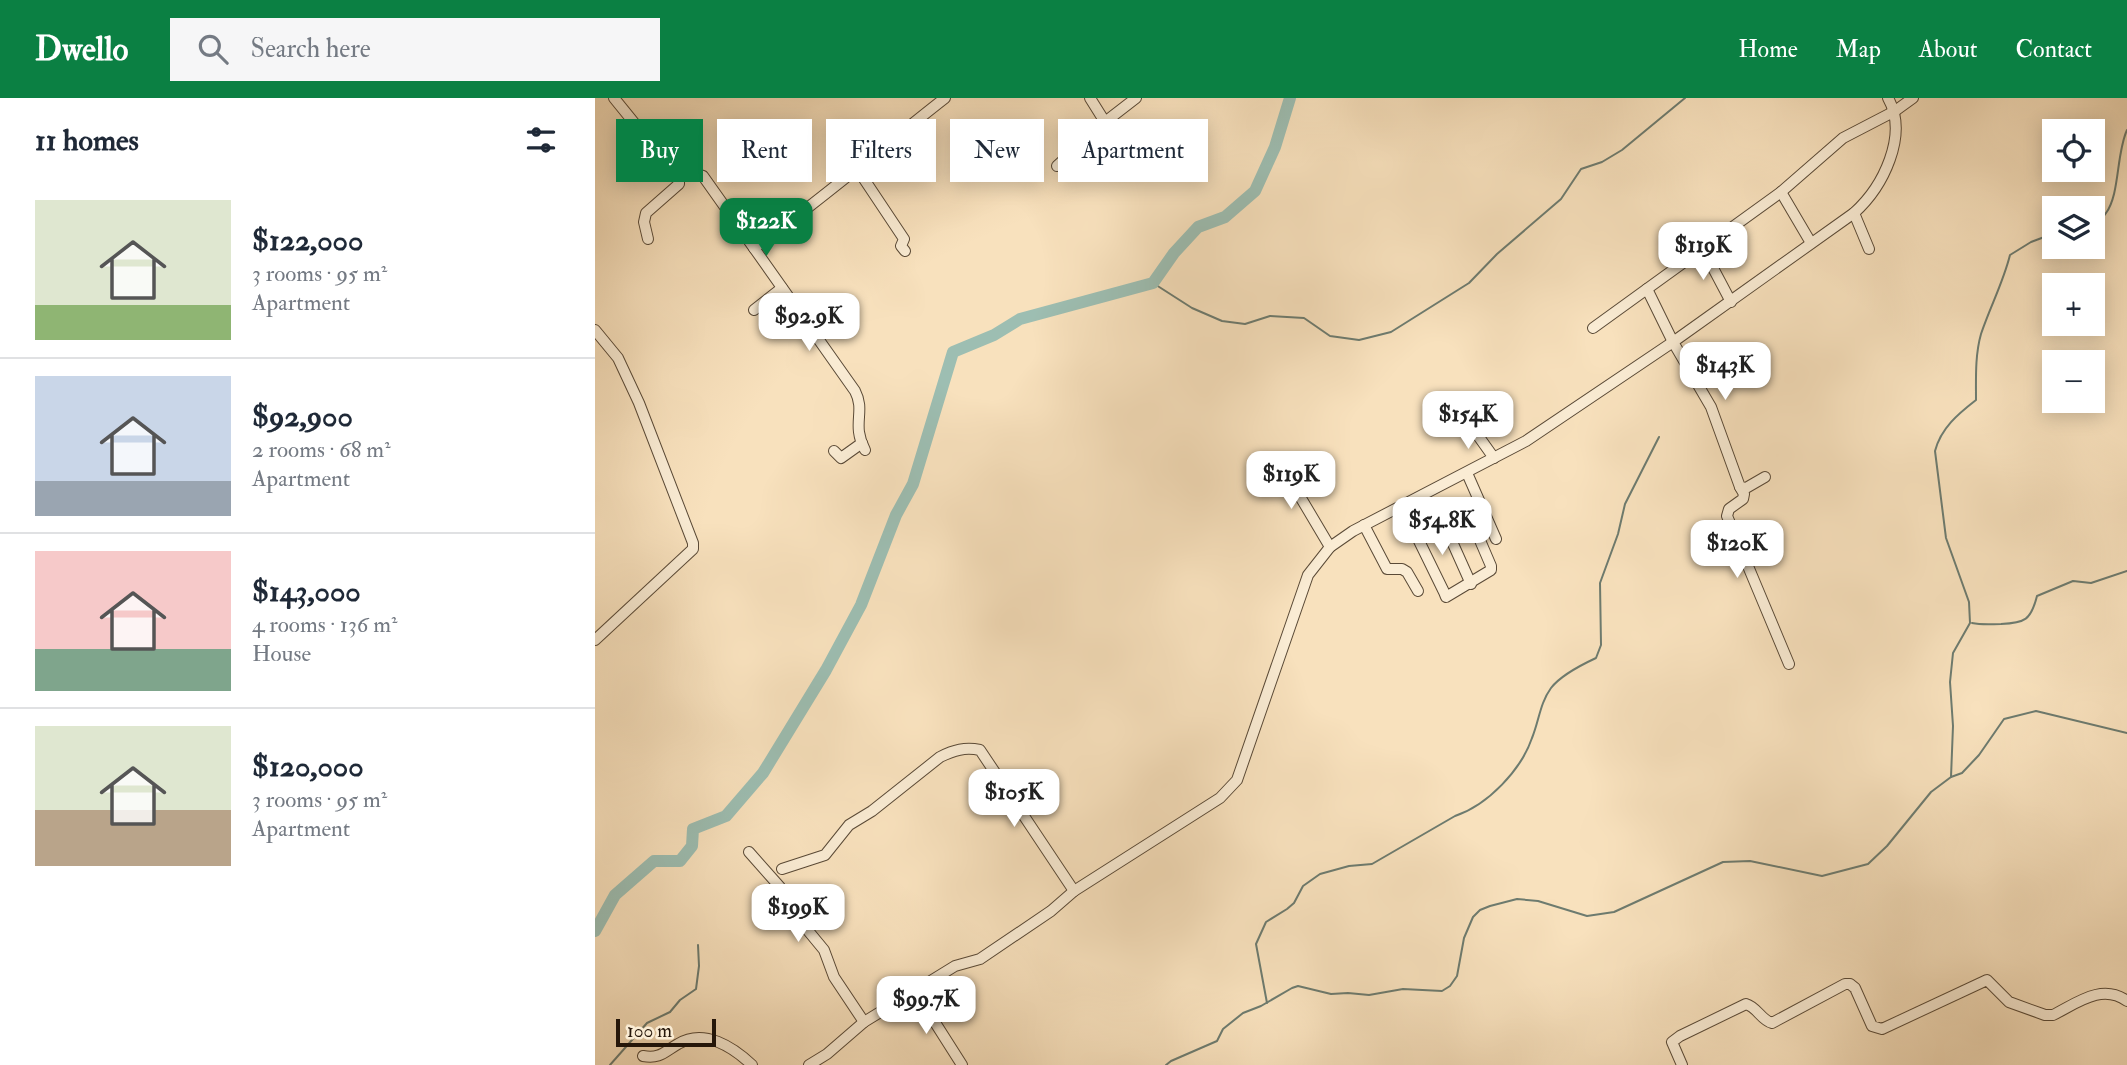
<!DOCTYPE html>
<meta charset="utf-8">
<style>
:root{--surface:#fff;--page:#f6f6f7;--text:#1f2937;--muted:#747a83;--line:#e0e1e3;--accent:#0b8043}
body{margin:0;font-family:"IM FELL Double Pica",serif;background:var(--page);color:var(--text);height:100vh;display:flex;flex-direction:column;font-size:26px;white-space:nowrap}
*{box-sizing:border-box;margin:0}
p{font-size:23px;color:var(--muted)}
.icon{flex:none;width:38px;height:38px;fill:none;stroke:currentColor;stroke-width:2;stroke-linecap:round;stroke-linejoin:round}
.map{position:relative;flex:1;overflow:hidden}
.drawer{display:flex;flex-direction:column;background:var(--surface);width:595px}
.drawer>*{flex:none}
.banner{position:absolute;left:21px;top:21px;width:665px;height:63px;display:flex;gap:14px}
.controls{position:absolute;left:1447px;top:21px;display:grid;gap:14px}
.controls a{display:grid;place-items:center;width:63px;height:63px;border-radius:0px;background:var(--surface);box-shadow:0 4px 18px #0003;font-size:35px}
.scale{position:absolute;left:21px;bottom:18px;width:100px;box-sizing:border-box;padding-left:7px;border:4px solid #26170a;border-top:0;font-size:19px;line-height:24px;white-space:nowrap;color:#26170a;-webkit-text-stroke:5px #faecd4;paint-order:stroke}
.price{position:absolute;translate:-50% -60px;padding:0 16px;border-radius:14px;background:#fff;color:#222;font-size:23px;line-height:46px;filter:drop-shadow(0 2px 4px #0008)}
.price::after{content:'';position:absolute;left:50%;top:42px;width:21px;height:16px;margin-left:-10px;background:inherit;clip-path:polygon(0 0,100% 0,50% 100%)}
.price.selected{background:var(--accent);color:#fff}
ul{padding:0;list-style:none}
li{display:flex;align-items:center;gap:21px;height:175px;padding:0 35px}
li+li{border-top:2px solid var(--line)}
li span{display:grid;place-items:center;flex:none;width:196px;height:140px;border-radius:0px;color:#555}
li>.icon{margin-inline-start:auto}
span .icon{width:84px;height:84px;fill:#fffc;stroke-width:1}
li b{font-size:30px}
h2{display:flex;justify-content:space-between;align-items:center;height:84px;padding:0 35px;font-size:30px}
.pill{padding:0 24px;border-radius:0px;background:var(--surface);box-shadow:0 4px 18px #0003;font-size:24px;line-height:63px}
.pill.selected{background:var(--accent);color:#fff}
header{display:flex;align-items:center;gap:42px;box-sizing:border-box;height:98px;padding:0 35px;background:var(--accent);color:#fff}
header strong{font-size:33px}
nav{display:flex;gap:38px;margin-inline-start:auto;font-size:24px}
.search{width:490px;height:63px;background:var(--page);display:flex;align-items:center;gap:18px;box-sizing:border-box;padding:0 24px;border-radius:0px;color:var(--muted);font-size:26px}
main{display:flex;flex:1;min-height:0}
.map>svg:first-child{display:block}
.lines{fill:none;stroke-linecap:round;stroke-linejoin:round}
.stream{stroke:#6d7b6f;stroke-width:2}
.river{stroke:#9dbeb2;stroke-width:12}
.minor-casing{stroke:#5a4a37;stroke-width:12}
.minor{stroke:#faecd4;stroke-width:10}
</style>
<header>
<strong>Dwello</strong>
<div class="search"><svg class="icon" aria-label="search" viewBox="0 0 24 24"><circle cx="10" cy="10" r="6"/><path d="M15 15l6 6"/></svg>Search here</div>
<nav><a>Home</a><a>Map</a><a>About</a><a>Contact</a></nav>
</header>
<main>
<section class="drawer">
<h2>11 homes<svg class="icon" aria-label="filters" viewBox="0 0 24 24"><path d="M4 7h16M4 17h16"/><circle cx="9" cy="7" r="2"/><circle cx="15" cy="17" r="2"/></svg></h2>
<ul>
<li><span style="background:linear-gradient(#dfe7d0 75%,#8fb573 0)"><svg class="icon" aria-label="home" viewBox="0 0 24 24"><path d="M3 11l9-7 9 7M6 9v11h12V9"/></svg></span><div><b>$122,000</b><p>3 rooms · 95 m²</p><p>Apartment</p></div></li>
<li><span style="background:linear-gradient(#c9d6e8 75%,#9aa5b1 0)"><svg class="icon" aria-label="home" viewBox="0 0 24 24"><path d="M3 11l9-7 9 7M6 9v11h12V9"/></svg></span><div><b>$92,900</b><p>2 rooms · 68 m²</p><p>Apartment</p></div></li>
<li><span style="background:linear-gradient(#f6c9c9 70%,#7fa58c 0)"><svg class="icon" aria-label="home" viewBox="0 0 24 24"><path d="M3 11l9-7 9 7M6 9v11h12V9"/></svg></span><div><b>$143,000</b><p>4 rooms · 136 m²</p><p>House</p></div></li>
<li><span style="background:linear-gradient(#dfe7d0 60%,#b9a48a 0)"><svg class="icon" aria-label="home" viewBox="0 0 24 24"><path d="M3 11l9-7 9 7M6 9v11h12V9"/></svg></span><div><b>$120,000</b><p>3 rooms · 95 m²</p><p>Apartment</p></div></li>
</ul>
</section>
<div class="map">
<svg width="1532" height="967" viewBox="0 0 1532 967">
<rect width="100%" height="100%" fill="#f8e1bd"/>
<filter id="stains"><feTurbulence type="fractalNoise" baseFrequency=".00286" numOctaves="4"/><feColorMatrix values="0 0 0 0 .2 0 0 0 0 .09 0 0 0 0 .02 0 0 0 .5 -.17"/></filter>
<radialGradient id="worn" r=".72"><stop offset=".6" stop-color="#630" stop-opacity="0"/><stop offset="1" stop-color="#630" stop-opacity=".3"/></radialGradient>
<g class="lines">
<!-- stream -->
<g class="stream">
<path d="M 1498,127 C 1502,124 1508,120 1511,115 C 1525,96 1521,56 1532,32"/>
<polyline points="558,185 597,210 627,223 650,226 675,218 709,220 735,238 764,242 796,234 874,185 902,156 966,101 986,71 1007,64 1027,52 1090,0"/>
<path d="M 1377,525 C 1387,527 1396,526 1406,526 C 1430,525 1436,522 1442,498 L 1478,483 L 1496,485 L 1532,473"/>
<path d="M 1356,679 L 1358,628 L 1355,584 L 1358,555 L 1375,525 L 1374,504 L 1351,440 L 1340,353 C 1346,330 1363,316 1381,302 C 1381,280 1380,257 1386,236 C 1395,209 1408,185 1415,157 L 1436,144 L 1460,135"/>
<path d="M 672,905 L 661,846 L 671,824 L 692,811 L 699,805 L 708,788 L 725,776 L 754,768 L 777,766 L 860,718 C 893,707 926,672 937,640 C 944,623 945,605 956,590 C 966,577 986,567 1001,560 L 1006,547 L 1005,485 L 1023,436 L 1030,406 L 1064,339"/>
<polyline points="15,967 52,925 75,914 85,902 101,891 104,868 103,847"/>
<polyline points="571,967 576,963 622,943 628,931 648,915 666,908 697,890 703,888 736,896 753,895 774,897 808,891 847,893 855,888 862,878 869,840 878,819 885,812 895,808 922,801 943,803 992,818 1019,814 1128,764 1155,763 1227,778 1273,766 1292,748 1336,694 1356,679 1367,675 1384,657 1409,621 1441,613 1532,635"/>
</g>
<!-- river -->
<polyline class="river" points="0,833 20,797 59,763 85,763 97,748 98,731 131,718 168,675 231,572 266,507 301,417 318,386 358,254 399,237 425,221 558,185 579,155 603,129 630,119 660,93 680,49 695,0"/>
<defs>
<g id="minor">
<path d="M 19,0 L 79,74 L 99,75 L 108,78 L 159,150 C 225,103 286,50 350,0"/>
<polyline points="495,0 510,24 541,0"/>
<polyline points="462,68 510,24"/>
<polyline points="261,69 309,141 306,148 310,153"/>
<polyline points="1186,94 1216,145"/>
<polyline points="1259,115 1274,151"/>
<polyline points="53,141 49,124 51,115 84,86 84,76"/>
<path d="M 159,150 L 260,293 C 271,314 256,326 270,352"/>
<polyline points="1108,151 1136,204"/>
<polyline points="1052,191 1078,244 1116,309 1145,389 1151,390 1170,379"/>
<polyline points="159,212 187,190"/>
<polyline points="998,230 1186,94 1248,40 1300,13 1318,0"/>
<polyline points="0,232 23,260 44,305 98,445 98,451 0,542"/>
<polyline points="874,325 899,360"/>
<polyline points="239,353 246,360 267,345"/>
<polyline points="684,363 735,449"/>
<polyline points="872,375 901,441"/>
<polyline points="1145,389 1149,396 1148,401 1134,411 1132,418 1194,566"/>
<polyline points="807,408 849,494 851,499 896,472 896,468 872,412 869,410 818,432"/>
<polyline points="846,419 876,486"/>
<polyline points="769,427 792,471 807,471 812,474 823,493"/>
<polyline points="154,754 185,789 196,812 229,852 239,879 269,924"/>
<path d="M 187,771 L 230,757 L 254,727 L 277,713 L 345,659 C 359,652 370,649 385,652 L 479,793"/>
<polyline points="320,893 367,967"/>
<path d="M 48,958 C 65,961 69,954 83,946 C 109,930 138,949 157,967"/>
<path d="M 214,967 L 232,956 L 269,924 L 360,868 L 385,861 L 456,813 L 479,793 L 625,700 L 642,682 L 713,477 L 735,449 L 758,433 L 931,343 L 1078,244 L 1259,115 C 1288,89 1314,37 1293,0"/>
<path d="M 1087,967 L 1077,944 L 1085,938 L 1151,906 C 1162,909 1166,922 1177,925 L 1250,886 L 1255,886 L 1260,890 L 1277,928 L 1287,931 L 1392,882 L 1414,904 L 1450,917 L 1458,917 C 1482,905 1507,885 1532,903"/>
</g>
</defs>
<!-- minor casing -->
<use href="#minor" class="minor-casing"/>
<!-- minor -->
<use href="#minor" class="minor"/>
</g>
<rect width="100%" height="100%" filter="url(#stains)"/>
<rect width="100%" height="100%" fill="url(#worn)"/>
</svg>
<div class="controls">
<a><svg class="icon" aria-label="locate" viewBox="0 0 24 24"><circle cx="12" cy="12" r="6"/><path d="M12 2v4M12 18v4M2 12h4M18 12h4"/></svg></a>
<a><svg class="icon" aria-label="layers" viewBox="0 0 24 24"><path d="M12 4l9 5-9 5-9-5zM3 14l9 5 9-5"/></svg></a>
<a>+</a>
<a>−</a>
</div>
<div class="scale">100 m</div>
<b class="price selected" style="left:171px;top:160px">$122K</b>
<b class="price" style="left:1108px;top:184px">$119K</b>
<b class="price" style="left:214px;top:255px">$92.9K</b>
<b class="price" style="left:1130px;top:304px">$143K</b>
<b class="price" style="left:873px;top:353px">$154K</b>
<b class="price" style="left:696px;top:413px">$119K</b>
<b class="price" style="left:847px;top:459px">$54.8K</b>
<b class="price" style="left:1142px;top:482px">$120K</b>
<b class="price" style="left:419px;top:731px">$105K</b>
<b class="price" style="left:203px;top:846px">$199K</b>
<b class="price" style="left:331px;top:938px">$99.7K</b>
<div class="banner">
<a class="pill selected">Buy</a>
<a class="pill">Rent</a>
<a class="pill">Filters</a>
<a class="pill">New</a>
<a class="pill">Apartment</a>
</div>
</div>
</main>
